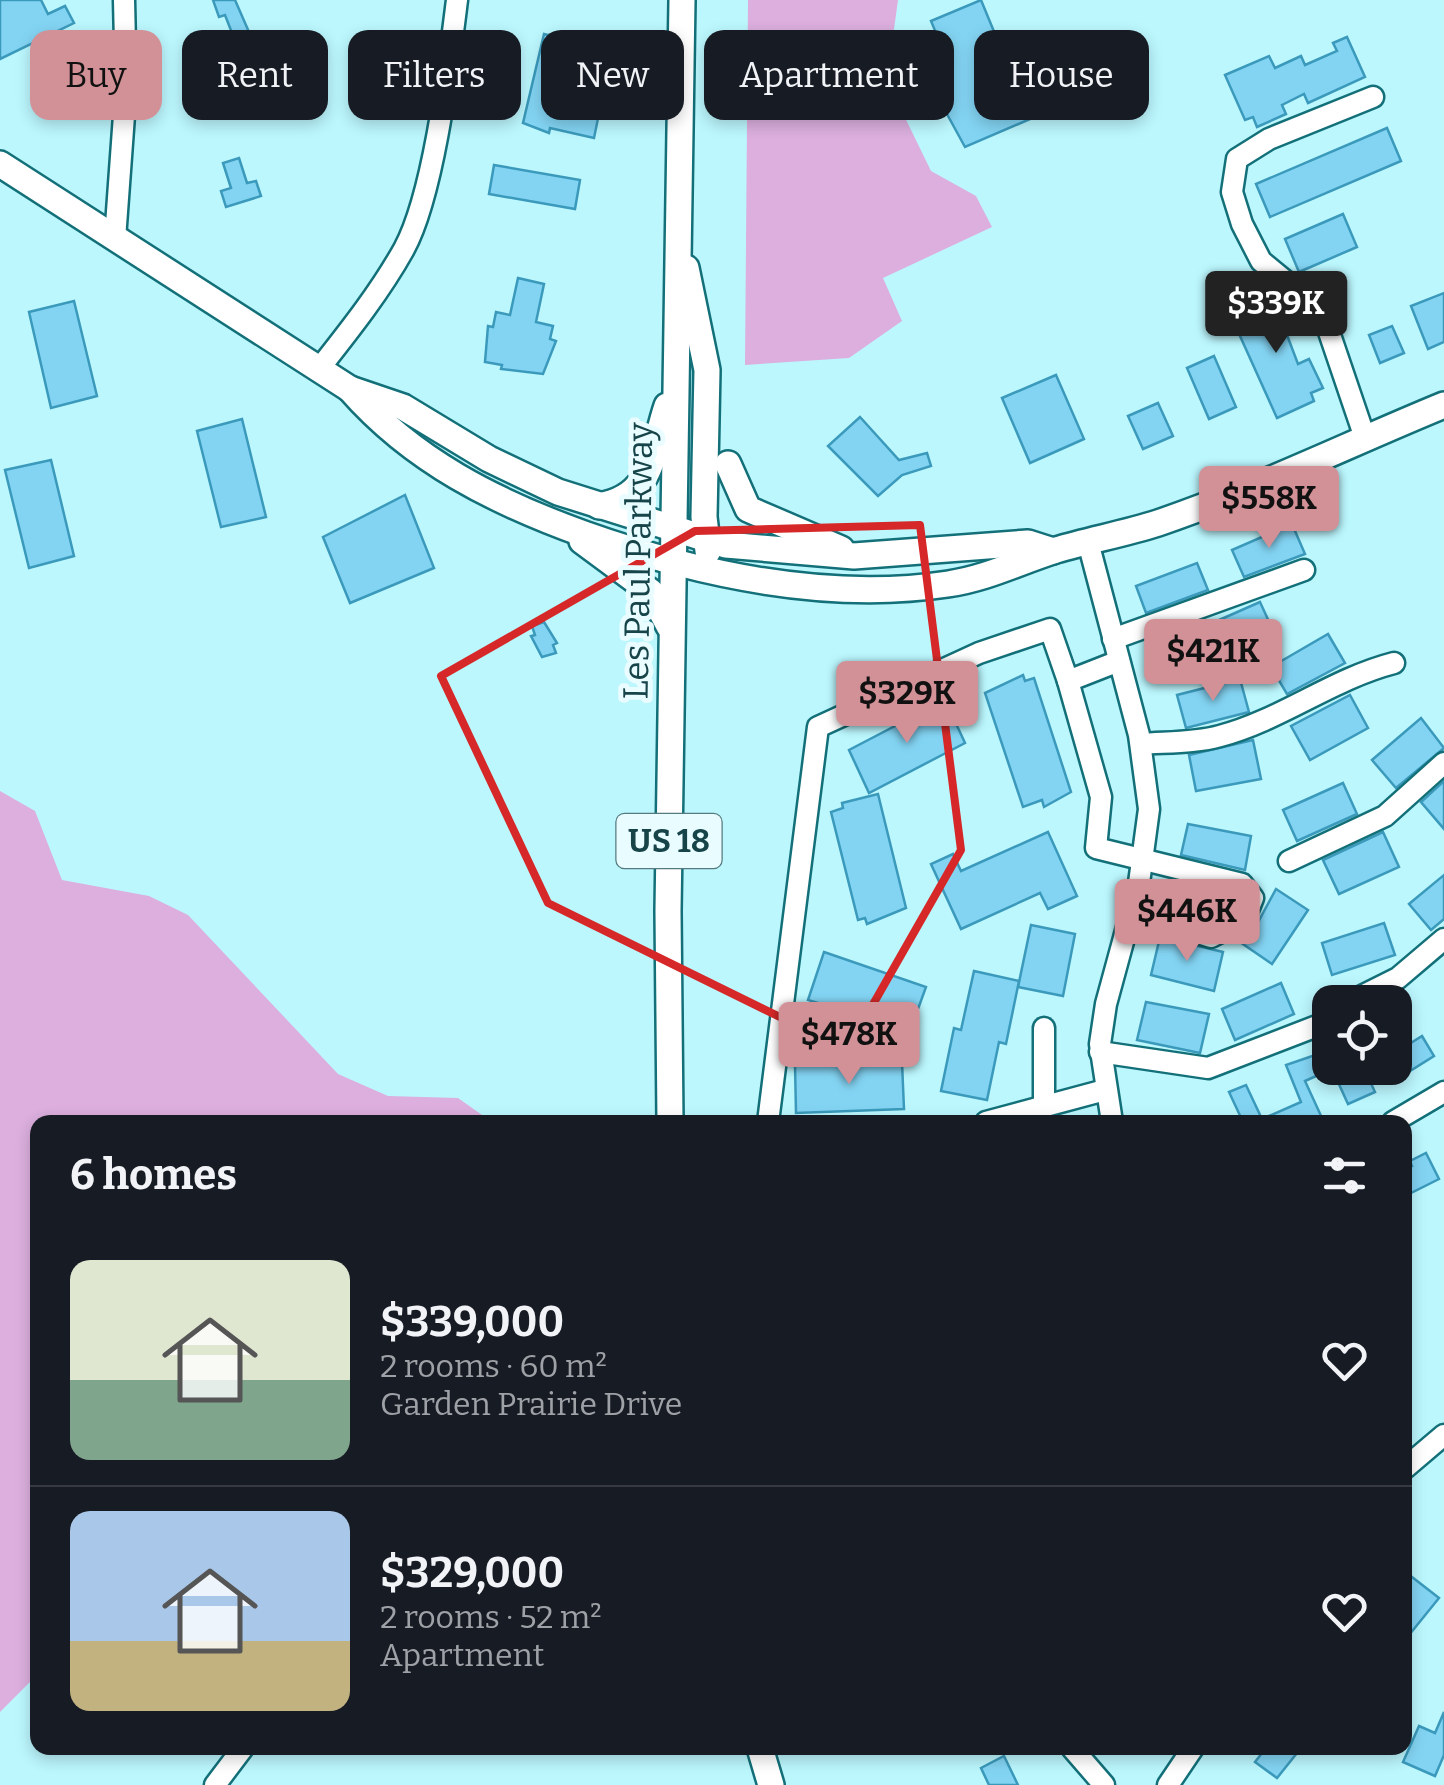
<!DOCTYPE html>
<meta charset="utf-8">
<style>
:root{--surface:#171b24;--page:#242831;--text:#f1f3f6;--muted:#9ea1a6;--line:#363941;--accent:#d29197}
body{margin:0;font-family:Bitter,serif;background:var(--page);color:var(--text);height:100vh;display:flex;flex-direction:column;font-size:38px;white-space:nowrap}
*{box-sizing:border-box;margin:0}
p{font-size:32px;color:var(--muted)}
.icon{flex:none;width:55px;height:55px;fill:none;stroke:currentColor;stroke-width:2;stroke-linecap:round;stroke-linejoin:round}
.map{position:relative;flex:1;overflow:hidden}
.side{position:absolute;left:30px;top:1115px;width:1382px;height:640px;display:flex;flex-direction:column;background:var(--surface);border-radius:20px;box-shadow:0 5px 15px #0003}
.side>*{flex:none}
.top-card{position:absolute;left:30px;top:30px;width:1385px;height:90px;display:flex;gap:20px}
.buttons{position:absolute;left:1312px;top:985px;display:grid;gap:20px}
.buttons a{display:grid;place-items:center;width:100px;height:100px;border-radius:20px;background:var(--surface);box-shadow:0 5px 15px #0003;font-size:50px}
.price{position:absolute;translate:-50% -85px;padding:0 22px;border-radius:10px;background:var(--accent);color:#111;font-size:32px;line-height:65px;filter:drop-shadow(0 2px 5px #0008)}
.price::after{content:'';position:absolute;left:50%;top:60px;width:30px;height:22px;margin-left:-15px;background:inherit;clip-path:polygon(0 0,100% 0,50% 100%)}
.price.current{background:#222;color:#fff}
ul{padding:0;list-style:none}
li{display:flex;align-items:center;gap:30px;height:250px;padding:0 40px}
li+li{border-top:2px solid var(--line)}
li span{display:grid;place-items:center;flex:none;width:280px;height:200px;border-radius:20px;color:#555}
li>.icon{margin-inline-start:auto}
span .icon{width:120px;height:120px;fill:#fffc;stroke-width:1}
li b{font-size:42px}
h2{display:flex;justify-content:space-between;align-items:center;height:120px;padding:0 40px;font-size:42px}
.chip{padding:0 35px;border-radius:20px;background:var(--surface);box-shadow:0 5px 15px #0003;font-size:35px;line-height:90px}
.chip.current{background:var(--accent);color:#111}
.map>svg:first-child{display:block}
.green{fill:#dcafde}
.building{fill:#83d4f3;stroke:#3b9abb;stroke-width:2.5}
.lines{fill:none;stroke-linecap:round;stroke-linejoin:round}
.minor-casing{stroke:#137079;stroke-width:25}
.major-casing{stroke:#137079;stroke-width:30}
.minor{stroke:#fff;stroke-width:20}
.major{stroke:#fff;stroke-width:25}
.marked{fill:none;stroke:#d62828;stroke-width:8;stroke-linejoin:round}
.labels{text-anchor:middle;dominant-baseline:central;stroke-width:10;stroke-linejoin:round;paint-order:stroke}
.shield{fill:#e9fcff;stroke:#557b80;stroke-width:2.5}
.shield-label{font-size:32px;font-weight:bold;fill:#164449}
.street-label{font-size:35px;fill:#164449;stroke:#e9fcff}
</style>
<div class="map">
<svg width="1444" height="1785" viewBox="0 0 1444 1785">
<rect width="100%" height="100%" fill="#bcf7fe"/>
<!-- green -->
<g class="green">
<polygon points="748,0 898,0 891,51 894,95 931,171 976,196 992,227 883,278 902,321 849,358 745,365"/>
<polygon points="0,791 35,811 62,880 149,896 188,915 338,1074 388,1096 458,1098 492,1122 38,1122 37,1675 0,1712"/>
</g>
<!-- building -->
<g class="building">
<polygon points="0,0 41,0 48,14 65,6 74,23 0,59"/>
<polygon points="213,0 235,0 249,32 234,38 225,15 219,17"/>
<polygon points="981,0 1030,119 965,147 936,94 940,92 931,72 949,64 931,21"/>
<polygon points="544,34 587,44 578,89 603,94 594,138 550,128 549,133 523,123"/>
<polygon points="1347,37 1365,77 1308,103 1304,94 1282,105 1286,114 1257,127 1253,117 1245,120 1225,75 1269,56 1275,68 1301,56 1305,65 1337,51 1333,43"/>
<polygon points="218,66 239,67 237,100 216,99"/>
<polygon points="1387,128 1401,161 1270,217 1256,184"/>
<polygon points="239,158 247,183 256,181 261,196 226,207 221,191 231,188 223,163"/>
<polygon points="494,165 580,180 575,209 489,194"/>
<polygon points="1343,214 1357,247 1299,272 1285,239"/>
<polygon points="518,278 544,284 536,322 553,326 550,339 556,341 543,374 501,369 502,365 485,362 488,326 493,327 496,312 510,315"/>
<polygon points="1444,293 1444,342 1428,349 1411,306"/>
<polygon points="1270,297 1274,306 1283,301 1297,330 1287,335 1298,364 1309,359 1323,388 1311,393 1314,401 1277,418 1231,316"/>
<polygon points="74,301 97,396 51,408 29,312"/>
<polygon points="1392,326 1404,353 1380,363 1369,335"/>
<polygon points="1214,356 1236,407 1209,419 1187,368"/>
<polygon points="1056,375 1084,439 1030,463 1002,398"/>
<polygon points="1158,403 1173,436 1143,449 1128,416"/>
<polygon points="860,417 899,460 927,453 931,466 902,475 878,496 828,446"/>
<polygon points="242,419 266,517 221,527 197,431"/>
<polygon points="51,460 74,556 29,568 5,470"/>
<polygon points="405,495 434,568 350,603 323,537"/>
<polygon points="1292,524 1305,554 1244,577 1232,550"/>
<polygon points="1197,563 1208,590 1146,613 1136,586"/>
<polygon points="1260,602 1276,637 1216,663 1201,628"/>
<polygon points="544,622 557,643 553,645 556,653 542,657 531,636 535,635 532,626"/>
<polygon points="1328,634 1345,663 1287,694 1271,667"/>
<polygon points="1023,675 1025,681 1034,678 1071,792 1044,807 1042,800 1023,807 985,693"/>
<polygon points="1240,679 1249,712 1186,728 1177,695"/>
<polygon points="1350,695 1368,728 1310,760 1291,726"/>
<polygon points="945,700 965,743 869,793 849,750"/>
<polygon points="1421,718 1444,748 1396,788 1372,760"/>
<polygon points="1253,740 1261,779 1196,791 1189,755"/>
<polygon points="1444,781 1444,829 1421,802"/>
<polygon points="1343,783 1357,814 1297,841 1283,810"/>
<polygon points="878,794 906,908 867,924 865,918 858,920 831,812 843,808 842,803"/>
<polygon points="1188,824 1251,836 1245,870 1181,855"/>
<polygon points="1048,832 1077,896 1048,909 1040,893 961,929 931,864 953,854 961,871"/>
<polygon points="1383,832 1399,867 1339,894 1323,860"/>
<polygon points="1444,875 1444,919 1431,930 1409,904"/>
<polygon points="1276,889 1308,910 1272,964 1240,942 1256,926"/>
<polygon points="1384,923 1395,955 1332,975 1322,943"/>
<polygon points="1031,925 1075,934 1063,996 1018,987"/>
<polygon points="1160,937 1223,952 1214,991 1151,975"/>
<polygon points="824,952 926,987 910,1031 808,1000"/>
<polygon points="974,971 1019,981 1006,1044 999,1042 987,1100 941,1091 954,1028 961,1030"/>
<polygon points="1281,983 1294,1014 1235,1040 1222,1009"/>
<polygon points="1146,1002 1209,1014 1200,1053 1137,1040"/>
<polygon points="1422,1036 1434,1056 1402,1076 1395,1065 1395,1053"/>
<polygon points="1327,1051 1330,1068 1364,1068 1375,1092 1348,1104 1332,1069 1305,1081 1322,1118 1310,1122 1243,1122 1229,1092 1246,1085 1262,1119 1301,1102 1286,1065"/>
<polygon points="902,1062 904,1109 796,1113 795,1065"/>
<polygon points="1426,1153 1439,1179 1405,1196 1405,1169 1412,1166 1410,1161"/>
<polygon points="1412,1577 1439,1598 1405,1640 1405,1586"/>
<polygon points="1444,1712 1444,1755 1435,1776 1403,1762 1419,1726 1435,1733"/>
<polygon points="1266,1748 1301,1748 1277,1778 1255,1762"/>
<polygon points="1004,1756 1018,1785 989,1785 981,1768"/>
</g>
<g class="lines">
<defs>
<g id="minor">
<polyline points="115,239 126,88 124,0"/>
<path d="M 319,369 C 349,331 380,292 404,249 C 434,194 449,64 457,0"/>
<polyline points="1365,438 1328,329 1301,294 1261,261 1242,224 1232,192 1237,159 1269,139 1373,97"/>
<polyline points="1088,542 1139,735 1149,809 1139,883 1106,1004 1100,1044 1112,1122"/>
<polyline points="1113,639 1304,570"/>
<polyline points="1068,681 1101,797 1096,848 1242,884 1253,898 1244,920 1211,937 1131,913"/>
<path d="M 1141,744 C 1167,742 1195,743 1220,736 C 1281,720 1332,679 1394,663"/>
<polyline points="1289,861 1385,816 1444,763"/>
<polyline points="1350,1002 1398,978 1444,939"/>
<polyline points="1100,1052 1208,1068 1330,1021"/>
<polyline points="1044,1105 1044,1028"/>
<polyline points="768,1122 818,727 979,653 1050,629 1068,681 1119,661"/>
<polyline points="986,1122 1105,1090"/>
<polyline points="1393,1122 1444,1092"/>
<polyline points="1405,1468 1444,1435"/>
<polyline points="1072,1748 1104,1785"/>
<polyline points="215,1785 243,1748"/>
<polyline points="1168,1785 1193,1748"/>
</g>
<g id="major">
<polyline points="0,164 350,389 403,407 489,459 558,492 726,545 854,556 1028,543 1053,551"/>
<polyline points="686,268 707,370 704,517 708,551"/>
<path d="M 350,389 C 413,461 495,502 584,534 C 697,574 828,602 948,584 C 988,578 1018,562 1056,550 C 1089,540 1124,534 1158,523 C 1255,490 1349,444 1444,405"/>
<polyline points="728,464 748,509 841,549"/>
<path d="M 599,506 C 655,496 651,453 667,406"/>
<polyline points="582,541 651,592 669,626"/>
<polyline points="670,1122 668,911 682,0"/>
<polyline points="760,1748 771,1785"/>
</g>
</defs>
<!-- minor casing -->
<use href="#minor" class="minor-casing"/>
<!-- major casing -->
<use href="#major" class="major-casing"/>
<!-- minor -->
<use href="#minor" class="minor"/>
<!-- major -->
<use href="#major" class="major"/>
</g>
<!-- marked area -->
<path class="marked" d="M 920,525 L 961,850 L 847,1050 L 548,903 L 441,676 L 695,531 Z"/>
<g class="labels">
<!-- shield labels -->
<rect class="shield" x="616.5" y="814" width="105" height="54" rx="8"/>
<g class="shield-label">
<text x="669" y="841">US 18</text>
</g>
<!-- street labels -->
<g class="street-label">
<text transform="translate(638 561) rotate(-89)">Les Paul Parkway</text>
</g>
</g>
</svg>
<div class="buttons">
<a><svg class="icon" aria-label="locate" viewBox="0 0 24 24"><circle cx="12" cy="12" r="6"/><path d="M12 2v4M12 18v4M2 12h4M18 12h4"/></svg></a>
</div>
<b class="price current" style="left:1276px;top:356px">$339K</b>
<b class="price" style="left:1269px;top:551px">$558K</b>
<b class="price" style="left:1213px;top:704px">$421K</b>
<b class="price" style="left:907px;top:746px">$329K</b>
<b class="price" style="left:1187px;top:964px">$446K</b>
<b class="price" style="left:849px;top:1087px">$478K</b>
<div class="top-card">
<a class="chip current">Buy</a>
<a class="chip">Rent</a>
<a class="chip">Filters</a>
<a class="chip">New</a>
<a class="chip">Apartment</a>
<a class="chip">House</a>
</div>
<section class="side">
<h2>6 homes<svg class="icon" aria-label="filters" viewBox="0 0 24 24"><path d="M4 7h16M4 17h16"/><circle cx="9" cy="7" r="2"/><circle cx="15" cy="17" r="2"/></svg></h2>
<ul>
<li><span style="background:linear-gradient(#dfe7d0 60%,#7fa58c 0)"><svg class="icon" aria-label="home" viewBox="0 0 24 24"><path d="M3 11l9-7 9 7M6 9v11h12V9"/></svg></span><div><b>$339,000</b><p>2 rooms · 60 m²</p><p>Garden Prairie Drive</p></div><svg class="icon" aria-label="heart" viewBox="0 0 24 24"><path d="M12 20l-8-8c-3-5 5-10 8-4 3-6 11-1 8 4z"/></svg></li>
<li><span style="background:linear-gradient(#a9c7e8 65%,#c2b280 0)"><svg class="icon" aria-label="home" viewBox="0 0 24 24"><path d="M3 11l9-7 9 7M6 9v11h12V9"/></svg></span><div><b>$329,000</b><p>2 rooms · 52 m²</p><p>Apartment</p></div><svg class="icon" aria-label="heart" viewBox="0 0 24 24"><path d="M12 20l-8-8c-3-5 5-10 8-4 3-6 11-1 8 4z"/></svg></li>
</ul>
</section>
</div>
